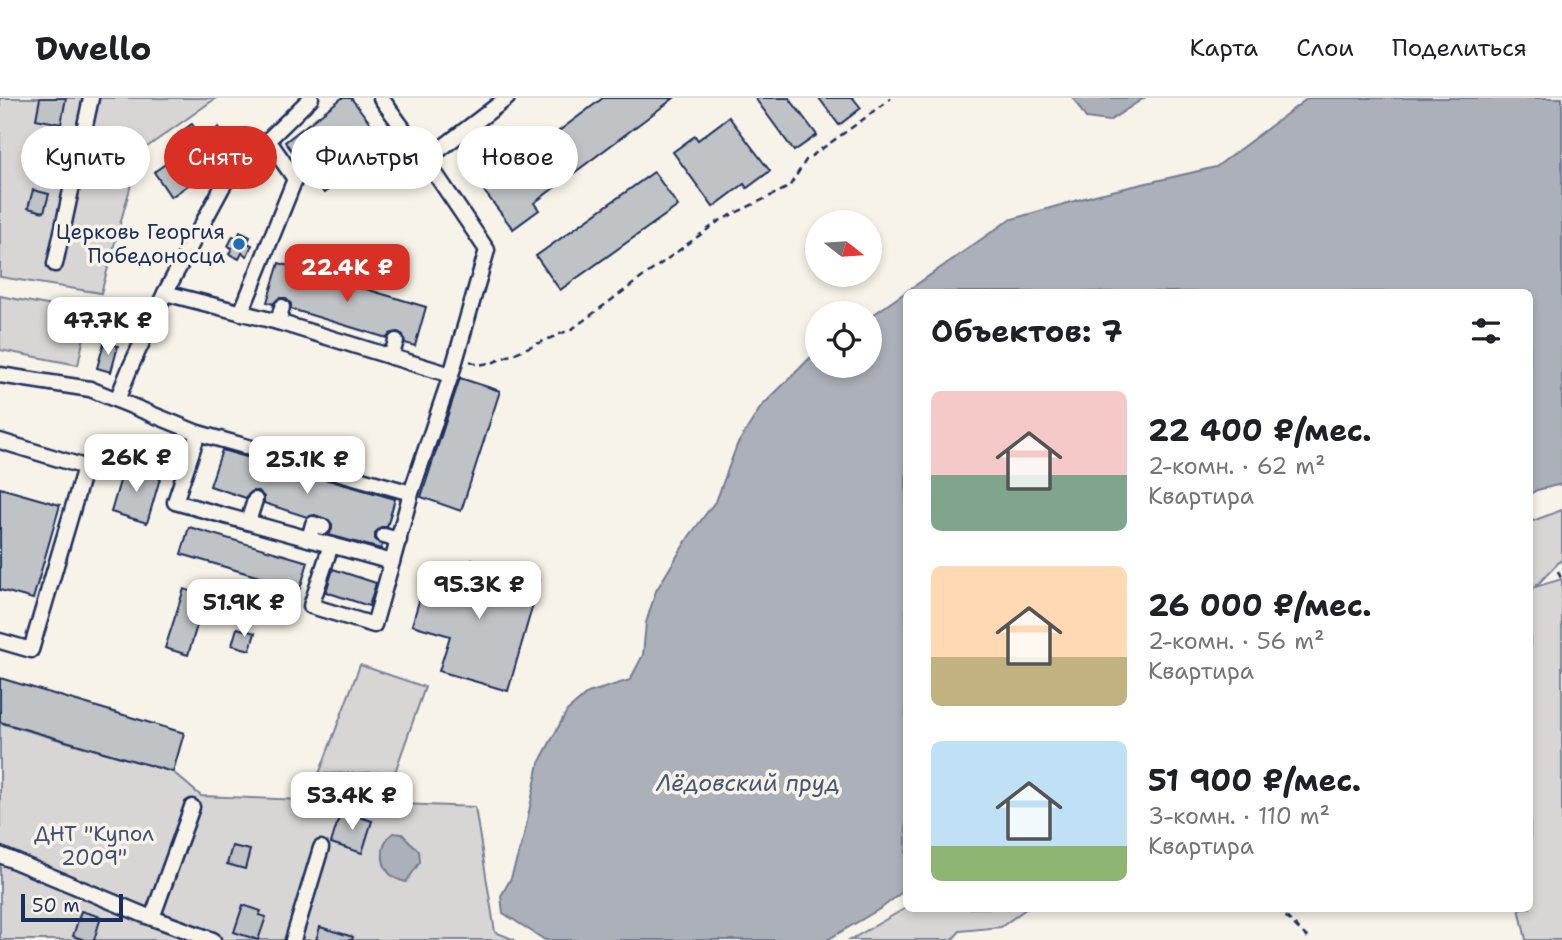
<!DOCTYPE html>
<html lang="ru">
<meta charset="utf-8">
<style>
:root{--surface:#fff;--page:#f2f2f2;--text:#202124;--muted:#757577;--line:#e0e0e0;--accent:#d93025}
body{margin:0;font-family:"Shantell Sans",sans-serif;background:var(--page);color:var(--text);height:100vh;display:flex;flex-direction:column;font-size:26px;white-space:nowrap}
*{box-sizing:border-box;margin:0}
p{font-size:23px;color:var(--muted)}
.icon{flex:none;width:38px;height:38px;fill:none;stroke:currentColor;stroke-width:2;stroke-linecap:round;stroke-linejoin:round}
.map{position:relative;flex:1;overflow:hidden}
.drawer{position:absolute;left:903px;top:191px;width:630px;height:623px;display:flex;flex-direction:column;background:var(--surface);border-radius:10px;box-shadow:0 4px 10px #0003}
.drawer>*{flex:none}
.guide{position:absolute;left:21px;top:28px;width:665px;height:63px;display:flex;gap:14px}
.needle{width:46px;rotate:107deg}
.buttons{position:absolute;left:805px;top:112px;display:grid;gap:14px}
.buttons a{display:grid;place-items:center;width:77px;height:77px;border-radius:50%;background:var(--surface);box-shadow:0 4px 10px #0003;font-size:35px}
.scale{position:absolute;left:21px;bottom:18px;width:102px;box-sizing:border-box;padding-left:7px;border:4px solid #1b2f5e;border-top:0;font-size:19px;line-height:24px;white-space:nowrap;color:#1b2f5e;-webkit-text-stroke:5px #f7f3e8;paint-order:stroke}
.price{position:absolute;translate:-50% -60px;padding:0 16px;border-radius:14px;background:#fff;color:#222;font-size:23px;line-height:46px;filter:drop-shadow(0 2px 4px #0008)}
.price::after{content:'';position:absolute;left:50%;top:42px;width:21px;height:16px;margin-left:-10px;background:inherit;clip-path:polygon(0 0,100% 0,50% 100%)}
.price.selected{background:var(--accent);color:#fff}
ul{padding:0;list-style:none}
li{display:flex;align-items:center;gap:21px;height:175px;padding:0 28px}
li span{display:grid;place-items:center;flex:none;width:196px;height:140px;border-radius:10px;color:#555}
li>.icon{margin-inline-start:auto}
span .icon{width:84px;height:84px;fill:#fffc;stroke-width:1}
li b{font-size:30px}
h2{display:flex;justify-content:space-between;align-items:center;height:84px;padding:0 28px;font-size:30px}
.tag{padding:0 24px;border-radius:32px;background:var(--surface);box-shadow:0 4px 10px #0003;font-size:24px;line-height:63px}
.tag.selected{background:var(--accent);color:#fff}
header{display:flex;align-items:center;gap:42px;box-sizing:border-box;height:98px;padding:0 35px;background:var(--surface);border-bottom:2px solid var(--line)}
header strong{font-size:33px}
nav{display:flex;gap:38px;margin-inline-start:auto;font-size:24px}
.map>svg:first-child{display:block}
.green{fill:#d7d6d4;stroke:#798299;stroke-width:2}
.water{fill:#acb0b9;stroke:#727c95;stroke-width:2}
.building{fill:#c0c3c5;stroke:#1b2f5e;stroke-width:2}
.lines{fill:none;stroke-linecap:round;stroke-linejoin:round}
.minor-casing{stroke:#1b2f5e;stroke-width:19}
.path{stroke:#1b2f5e;stroke-width:2.5;stroke-dasharray:7 5;stroke-linecap:butt}
.minor{stroke:#f7f3e8;stroke-width:14}
.poi-dot{fill:#1f6fb2;stroke:#f7f3e8;stroke-width:2.5}
.labels{text-anchor:middle;dominant-baseline:central;stroke-width:7;stroke-linejoin:round;paint-order:stroke}
.poi-label{font-size:21px;fill:#1b2f5e;stroke:#f7f3e8;text-anchor:end}
.park-label{font-size:21px;fill:#415076;stroke:#f7f3e8}
.water-label{font-size:23px;font-style:italic;fill:#465679;stroke:#f7f3e8}
</style>
<header>
<strong>Dwello</strong>
<nav><a>Карта</a><a>Слои</a><a>Поделиться</a></nav>
</header>
<div class="map">
<svg width="1562" height="842" viewBox="0 0 1562 842">
<rect width="100%" height="100%" fill="#f7f3e8"/>
<filter id="ink" filterUnits="userSpaceOnUse"><feTurbulence type="fractalNoise" baseFrequency=".0143" numOctaves="2"/><feDisplacementMap in="SourceGraphic" scale="14" xChannelSelector="R" yChannelSelector="G"/><feConvolveMatrix kernelMatrix="1 2 1 2 8 2 1 2 1" color-interpolation-filters="sRGB"/></filter>
<g filter="url(#ink)">
<!-- green -->
<g class="green">
<polygon points="0,0 216,0 140,54 101,195 0,179"/>
<polygon points="0,198 89,215 78,267 0,252"/>
<polygon points="1562,412 1562,461 1535,489 1562,481 1562,842 1526,842 1519,810 1530,810 1530,424"/>
<polygon points="360,567 425,589 395,674 319,676"/>
<polygon points="0,625 173,674 201,698 475,709 495,834 515,842 0,842"/>
<polygon points="906,810 1027,810 1001,829 960,833 952,842 850,842"/>
</g>
<!-- water -->
<g class="water">
<polygon points="1073,0 1144,0 1109,23 1086,20"/>
<polygon points="1308,0 1562,0 1562,386 1537,392 1530,396 1530,194 906,194 906,791 883,809 827,842 545,842 503,815 501,798 511,780 524,738 539,665 567,613 588,595 630,582 643,557 646,525 656,493 688,440 717,401 737,347 761,309 817,253 817,268 870,268 870,219 1009,122 1095,97 1216,69"/>
<path d="M 393,735 L 402,736 L 419,753 L 420,764 L 406,784 C 403,783 398,782 395,780 C 379,770 379,745 393,735 Z"/>
</g>
<!-- building -->
<g class="building">
<polygon points="40,0 66,0 61,26 36,21"/>
<polygon points="342,0 351,0 387,47 324,95 285,44"/>
<polygon points="603,0 674,0 534,105 539,112 513,131 471,76 497,56 508,71"/>
<polygon points="755,0 789,0 817,37 794,53"/>
<polygon points="819,0 853,0 861,10 839,27"/>
<polygon points="729,19 770,73 747,90 744,86 713,109 673,54 695,38 698,42"/>
<polygon points="192,26 202,40 219,29 236,54 222,64 214,60 208,62 204,70 206,75 171,99 154,74 188,50 178,36"/>
<polygon points="105,52 133,59 127,79 100,72"/>
<polygon points="654,74 678,108 560,192 536,158"/>
<polygon points="33,92 49,96 44,114 28,110"/>
<polygon points="240,134 250,139 247,145 252,147 247,158 242,155 239,161 229,156 232,150 228,148 233,138 237,140"/>
<polygon points="279,165 426,209 415,248 405,245 403,237 398,234 390,236 387,240 291,211 291,206 285,200 279,200 273,206 267,204"/>
<polygon points="104,245 118,248 111,274 97,270"/>
<polygon points="460,280 500,293 461,413 421,399"/>
<polygon points="222,352 395,401 387,429 381,429 375,435 375,441 382,447 381,451 329,437 332,431 332,426 329,422 315,417 307,419 264,405 264,399 259,393 252,393 246,400 210,388"/>
<polygon points="125,366 161,377 147,425 111,414"/>
<polygon points="0,390 60,407 33,501 0,492"/>
<polygon points="189,429 308,464 300,491 181,456"/>
<polygon points="472,462 540,482 508,593 439,573 450,538 412,527 428,472 466,482"/>
<polygon points="333,471 376,485 369,508 326,494"/>
<polygon points="184,491 206,498 188,557 165,550"/>
<polygon points="237,530 255,535 250,552 232,547"/>
<polygon points="0,580 184,635 173,674 0,624"/>
<polygon points="341,713 372,723 362,755 331,745"/>
<polygon points="232,748 250,752 245,771 227,766"/>
<polygon points="243,807 261,813 259,817 266,819 258,842 234,834"/>
<polygon points="81,813 101,819 94,842 85,842 73,838"/>
<polygon points="320,829 353,839 352,842 316,842"/>
</g>
<g class="lines">
<defs>
<g id="minor">
<polyline points="311,0 268,42 250,57 224,86 165,195 278,224 451,277"/>
<polyline points="381,0 426,62"/>
<polyline points="214,70 224,86"/>
<polyline points="55,166 91,0"/>
<polyline points="241,215 295,81 268,42"/>
<polyline points="278,224 282,209"/>
<polyline points="391,259 396,243"/>
<polyline points="0,277 90,291 198,335 411,395 451,277 487,152 426,62 507,0"/>
<polyline points="117,302 130,270 165,195"/>
<polyline points="198,335 175,404 392,464 411,395"/>
<polyline points="0,343 85,369 31,552 0,543"/>
<polyline points="248,424 255,402"/>
<polyline points="384,438 399,442"/>
<polyline points="309,441 313,426 323,429"/>
<polyline points="331,447 311,508 374,527 392,464"/>
<polyline points="0,757 144,817 213,842"/>
<polyline points="152,820 192,709"/>
<polyline points="293,842 321,750"/>
</g>
</defs>
<!-- minor casing -->
<use href="#minor" class="minor-casing"/>
<!-- path -->
<g class="path">
<polyline points="470,263 478,267 494,264 572,231 719,123 789,89 806,62 861,23 891,0"/>
<polyline points="1558,473 1562,483"/>
<polyline points="1277,810 1310,842"/>
</g>
<!-- minor -->
<use href="#minor" class="minor"/>
</g>
</g>
<!-- markers -->
<circle class="poi-dot" cx="239" cy="146" r="7"/>
<g class="labels">
<!-- poi labels -->
<g class="poi-label">
<text x="225" y="134">Церковь Георгия<tspan x="225" dy="24">Победоносца</tspan></text>
</g>
<!-- park labels -->
<g class="park-label">
<text x="94" y="736">ДНТ "Купол<tspan x="94" dy="24">2009"</tspan></text>
</g>
<!-- water labels -->
<g class="water-label">
<text x="748" y="685">Лёдовский пруд</text>
</g>
</g>
</svg>
<div class="buttons">
<a><svg class="needle" viewBox="-14 -14 28 28"><path d="M0-13l5 13h-10z" fill="#e53935"/><path d="M0 13l5-13h-10z" fill="#757577"/></svg></a>
<a><svg class="icon" aria-label="locate" viewBox="0 0 24 24"><circle cx="12" cy="12" r="6"/><path d="M12 2v4M12 18v4M2 12h4M18 12h4"/></svg></a>
</div>
<div class="scale">50 m</div>
<b class="price selected" style="left:347px;top:206px">22.4K ₽</b>
<b class="price" style="left:108px;top:259px">47.7K ₽</b>
<b class="price" style="left:136px;top:396px">26K ₽</b>
<b class="price" style="left:307px;top:398px">25.1K ₽</b>
<b class="price" style="left:479px;top:523px">95.3K ₽</b>
<b class="price" style="left:244px;top:541px">51.9K ₽</b>
<b class="price" style="left:352px;top:734px">53.4K ₽</b>
<div class="guide">
<a class="tag">Купить</a>
<a class="tag selected">Снять</a>
<a class="tag">Фильтры</a>
<a class="tag">Новое</a>
</div>
<section class="drawer">
<h2>Объектов: 7<svg class="icon" aria-label="filters" viewBox="0 0 24 24"><path d="M4 7h16M4 17h16"/><circle cx="9" cy="7" r="2"/><circle cx="15" cy="17" r="2"/></svg></h2>
<ul>
<li><span style="background:linear-gradient(#f6c9c9 60%,#7fa58c 0)"><svg class="icon" aria-label="home" viewBox="0 0 24 24"><path d="M3 11l9-7 9 7M6 9v11h12V9"/></svg></span><div><b>22 400 ₽/мес.</b><p>2-комн. · 62 m²</p><p>Квартира</p></div></li>
<li><span style="background:linear-gradient(#ffd9b3 65%,#c2b280 0)"><svg class="icon" aria-label="home" viewBox="0 0 24 24"><path d="M3 11l9-7 9 7M6 9v11h12V9"/></svg></span><div><b>26 000 ₽/мес.</b><p>2-комн. · 56 m²</p><p>Квартира</p></div></li>
<li><span style="background:linear-gradient(#bfe0f5 75%,#8fb573 0)"><svg class="icon" aria-label="home" viewBox="0 0 24 24"><path d="M3 11l9-7 9 7M6 9v11h12V9"/></svg></span><div><b>51 900 ₽/мес.</b><p>3-комн. · 110 m²</p><p>Квартира</p></div></li>
</ul>
</section>
</div>
